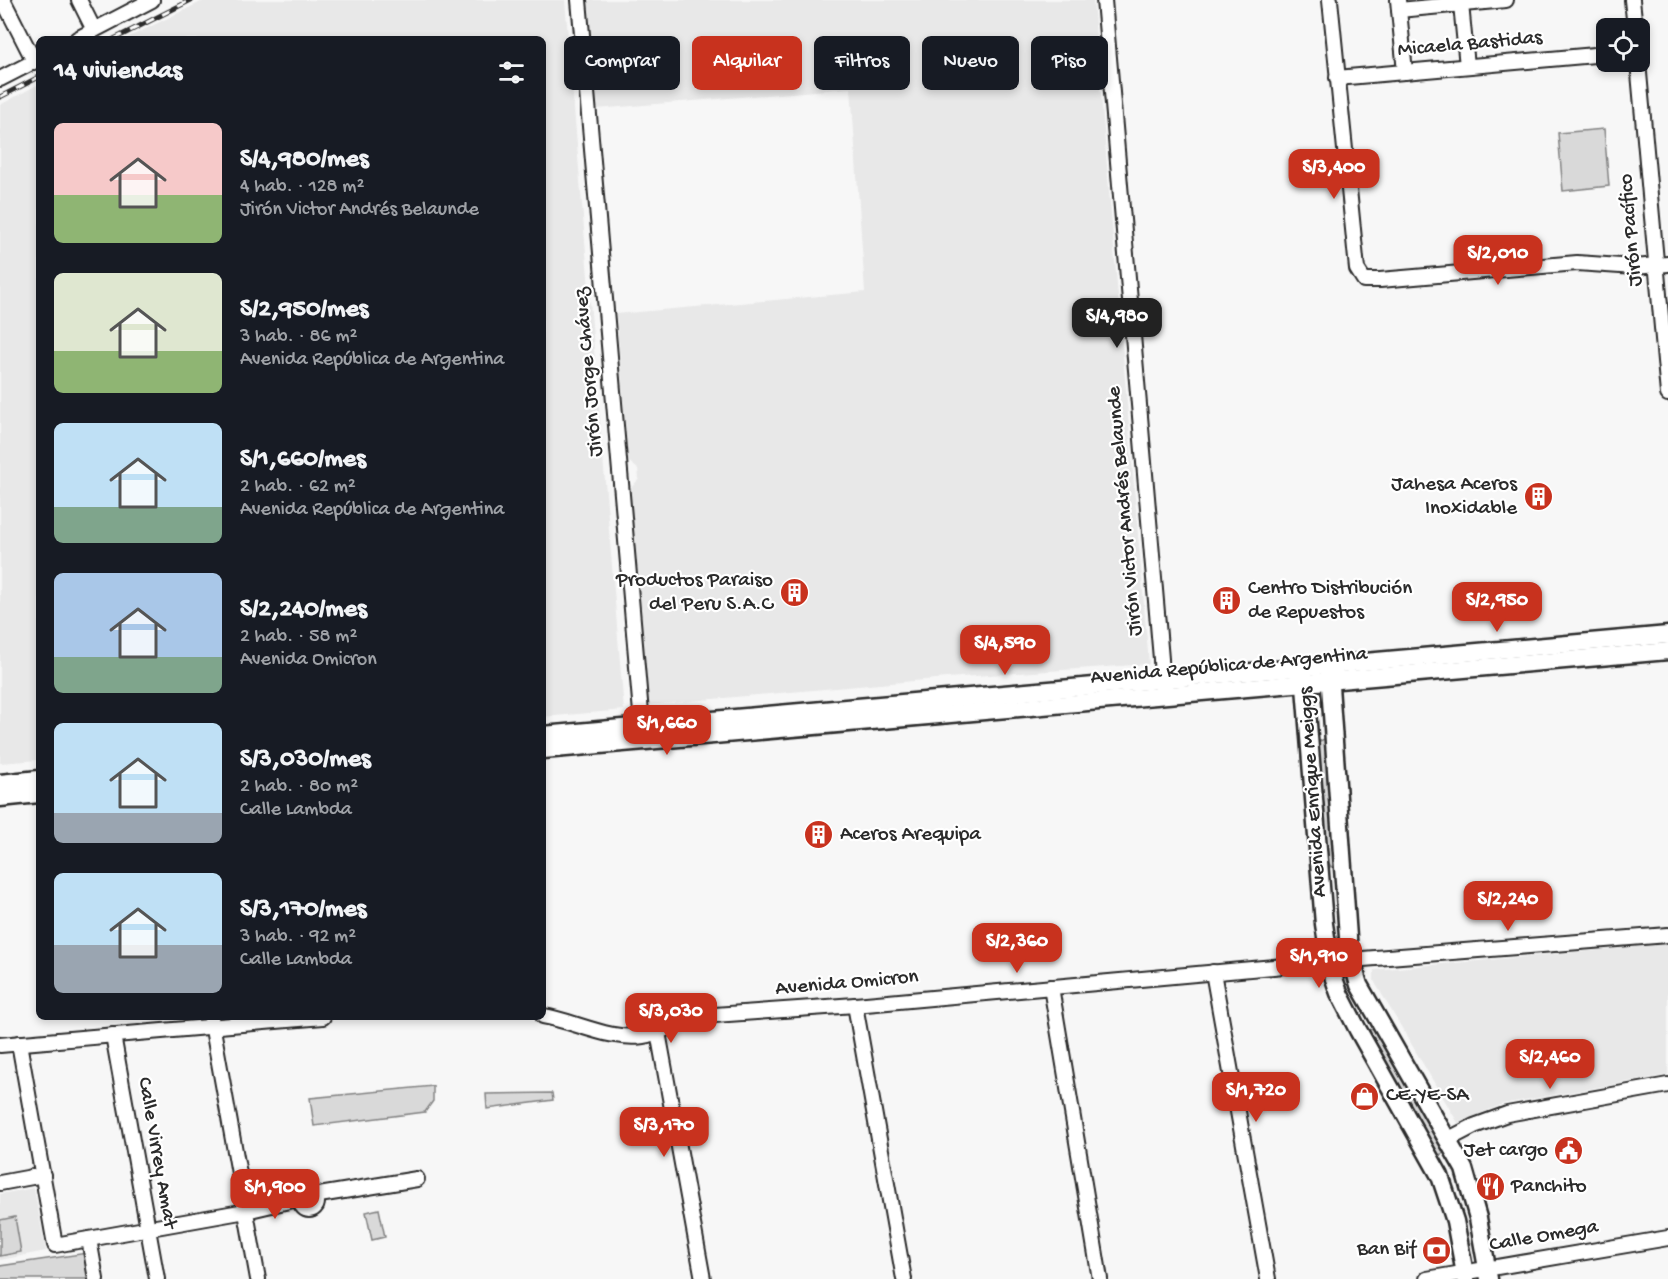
<!DOCTYPE html>
<html lang="es">
<meta charset="utf-8">
<style>
:root{--surface:#171b24;--page:#20242c;--text:#f1f3f6;--muted:#9ea1a6;--accent:#c8321e}
body{margin:0;font-family:"Gochi Hand",sans-serif;background:var(--page);color:var(--text);height:100vh;display:flex;flex-direction:column;font-size:22px;white-space:nowrap}
*{box-sizing:border-box;margin:0}
p{font-size:20px;color:var(--muted)}
.icon{flex:none;width:33px;height:33px;fill:none;stroke:currentColor;stroke-width:2;stroke-linecap:round;stroke-linejoin:round}
.map{position:relative;flex:1;overflow:hidden}
.drawer{position:absolute;left:36px;top:36px;width:510px;height:984px;display:flex;flex-direction:column;background:var(--surface);border-radius:9px;box-shadow:0 3px 9px #0003}
.drawer>*{flex:none}
.guide{position:absolute;left:564px;top:36px;width:570px;height:54px;display:flex;gap:12px}
.fabs{position:absolute;left:1596px;top:18px;display:grid;gap:12px}
.fabs a{display:grid;place-items:center;width:54px;height:54px;border-radius:9px;background:var(--surface);box-shadow:0 3px 9px #0003;font-size:30px}
.price{position:absolute;translate:-50% -51px;padding:0 14px;border-radius:12px;background:var(--accent);color:#fff;font-size:20px;line-height:39px;filter:drop-shadow(0 2px 3px #0008)}
.price::after{content:'';position:absolute;left:50%;top:36px;width:18px;height:14px;margin-left:-9px;background:inherit;clip-path:polygon(0 0,100% 0,50% 100%)}
.price.selected{background:#222;color:#fff}
ul{padding:0;list-style:none}
li{display:flex;align-items:center;gap:18px;height:150px;padding:0 18px}
li span{display:grid;place-items:center;flex:none;width:168px;height:120px;border-radius:9px;color:#555}
li>.icon{margin-inline-start:auto}
span .icon{width:72px;height:72px;fill:#fffc;stroke-width:1}
li b{font-size:26px}
h2{display:flex;justify-content:space-between;align-items:center;height:72px;padding:0 18px;font-size:26px}
.chip{padding:0 21px;border-radius:9px;background:var(--surface);box-shadow:0 3px 9px #0003;font-size:21px;line-height:54px}
.chip.selected{background:var(--accent);color:#fff}
.map>svg:first-child{display:block}
.built{fill:#e8e8e8}
.green{fill:#d9d9d9;stroke:#828282;stroke-width:1.5}
.lines{fill:none;stroke-linecap:round;stroke-linejoin:round}
.minor-casing{stroke:#2b2b2b;stroke-width:18}
.major-casing{stroke:#2b2b2b;stroke-width:21}
.minor{stroke:#fff;stroke-width:14}
.major{stroke:#fff;stroke-width:16}
.rail-casing{stroke:#2b2b2b;stroke-width:5}
.rail{stroke:#fff;stroke-width:3;stroke-dasharray:9;stroke-linecap:butt}
.labels{text-anchor:middle;dominant-baseline:central;stroke-width:4.5;stroke-linejoin:round;paint-order:stroke}
.street-label{font-size:21px;fill:#2b2b2b;stroke:#fff}
.poi-label{font-size:21px;fill:#2b2b2b;stroke:#fff;text-anchor:end}
</style>
<div class="map">
<svg width="1668" height="1279" viewBox="0 0 1668 1279">
<rect width="100%" height="100%" fill="#f7f7f7"/>
<filter id="ink" filterUnits="userSpaceOnUse"><feTurbulence type="fractalNoise" baseFrequency=".0167" numOctaves="2"/><feDisplacementMap in="SourceGraphic" scale="12" xChannelSelector="R" yChannelSelector="G"/><feConvolveMatrix kernelMatrix="1 2 1 2 8 2 1 2 1" color-interpolation-filters="sRGB"/></filter>
<g filter="url(#ink)">
<!-- built -->
<g class="built">
<polygon points="205,0 565,0 624,710 543,717 543,39 125,39"/>
<polygon points="588,0 1093,0 1149,664 947,678 647,705 646,672 629,490 639,479 638,469 628,461 616,314 865,292 851,88 596,109"/>
<polygon points="39,84 39,760 0,763 0,105"/>
<polygon points="1668,944 1668,1075 1503,1104 1458,1123 1374,981 1374,970"/>
<polygon points="34,1188 46,1251 0,1260 0,1194"/>
</g>
<!-- green -->
<g class="green">
<polygon points="1604,129 1609,186 1563,191 1558,133"/>
<polygon points="1324,739 1328,741 1337,864 1331,867 1328,861 1318,742"/>
<polygon points="1374,1028 1378,1031 1444,1149 1444,1153 1439,1155 1434,1154 1369,1036 1370,1030"/>
<polygon points="433,1086 433,1101 425,1112 314,1126 310,1098"/>
<polygon points="552,1093 553,1100 487,1109 486,1094"/>
<polygon points="379,1209 385,1237 372,1240 366,1212"/>
<polygon points="15,1217 21,1252 0,1256 0,1220"/>
<polygon points="87,1253 93,1279 0,1279 0,1266"/>
</g>
<g class="lines">
<defs>
<g id="minor">
<polyline points="3,0 34,61"/>
<polyline points="79,0 94,30"/>
<polyline points="579,0 643,736"/>
<polyline points="1104,0 1161,659 1162,688"/>
<polyline points="1330,0 1357,269 1364,280 1380,280 1577,263 1635,267 1668,264"/>
<polyline points="1398,0 1405,72"/>
<polyline points="1632,0 1635,28"/>
<polyline points="1461,4 1467,66"/>
<polyline points="1399,10 1506,0"/>
<polyline points="77,39 152,0"/>
<polyline points="1638,62 1668,394"/>
<polyline points="1337,78 1606,54"/>
<polyline points="0,79 39,59"/>
<polyline points="1213,972 1268,1279"/>
<polyline points="1051,987 1100,1279"/>
<polyline points="855,1005 904,1279"/>
<path d="M 543,1016 C 575,1021 610,1041 643,1036 C 663,1033 680,1020 700,1016 L 855,1005 L 1350,960 L 1668,935"/>
<polyline points="211,1018 258,1279"/>
<polyline points="658,1032 703,1279"/>
<polyline points="113,1035 157,1279"/>
<polyline points="19,1043 55,1245 246,1211 302,1198"/>
<polyline points="0,1045 323,1017"/>
<polyline points="1447,1140 1474,1126 1507,1114 1668,1085"/>
<polyline points="0,1183 43,1175"/>
<circle cx="309" cy="1202" r="8"/>
<polyline points="313,1196 417,1179"/>
<polyline points="89,1239 96,1279"/>
<polyline points="1427,1279 1668,1238"/>
</g>
<g id="major">
<polyline points="1329,672 1349,951 1359,985 1464,1169 1478,1218 1489,1279"/>
<polyline points="1304,674 1324,924 1331,970 1339,993 1358,1030 1440,1176 1455,1221 1466,1279"/>
<polyline points="543,735 1668,635"/>
<polyline points="543,750 1668,651"/>
<polyline points="0,783 39,779"/>
<polyline points="0,798 39,794"/>
</g>
</defs>
<!-- minor casing -->
<use href="#minor" class="minor-casing"/>
<!-- major casing -->
<use href="#major" class="major-casing"/>
<!-- minor -->
<use href="#minor" class="minor"/>
<!-- major -->
<use href="#major" class="major"/>
<defs>
<g id="rail">
<polyline points="114,39 191,0"/>
<polyline points="0,97 39,77"/>
</g>
</defs>
<!-- rail casing -->
<use href="#rail" class="rail-casing"/>
<!-- rail -->
<use href="#rail" class="rail"/>
</g>
</g>
<!-- icons -->
<defs>
<symbol id="building-disc" viewBox="-11 -11 22 22"><circle r="9.5" fill="#c8321e" stroke="#fff"/><path d="M-4-6H4V6H1V3H-1V6H-4ZM-2.5-4.3h1.7v1.8h-1.7ZM.8-4.3h1.7v1.8H.8ZM-2.5-1h1.7V.8h-1.7ZM.8-1h1.7V.8H.8Z" fill="#fff"/></symbol>
<symbol id="shop-disc" viewBox="-11 -11 22 22"><circle r="9.5" fill="#c8321e" stroke="#fff"/><path d="M-5-2.5h2.3a2.7 3.5 0 0 1 5.4 0H5L5.5 6h-11ZM-1.5-2.5h3a1.5 2.3 0 0 0-3 0Z" fill="#fff"/></symbol>
<symbol id="civic-disc" viewBox="-11 -11 22 22"><circle r="9.5" fill="#c8321e" stroke="#fff"/><path d="M-.6-6.5H3V-4.5H.6V-3L4-1V1h2V6H-6V1h2V-1L-.6-3ZM-1.2 2.5V6h2.4V2.5Z" fill="#fff"/></symbol>
<symbol id="restaurant-disc" viewBox="-11 -11 22 22"><circle r="9.5" fill="#c8321e" stroke="#fff"/><path d="M-5-6h1v4h1v-4h1v4h1v-4h1v5L-1.5 .5V6h-2V.5L-5-1ZM5-6V6H3V1.5H1.5Q1.5-4 5-6Z" fill="#fff"/></symbol>
<symbol id="bank-disc" viewBox="-11 -11 22 22"><circle r="9.5" fill="#c8321e" stroke="#fff"/><path d="M-6-4H6V4H-6ZM0-2.3a2.3 2.3 0 1 0 0 4.6a2.3 2.3 0 1 0 0-4.6Z" fill="#fff"/></symbol>
</defs>
<g fill-rule="evenodd">
<use href="#building-disc" x="1522" y="480" width="33" height="33"/>
<use href="#building-disc" x="778" y="576" width="33" height="33"/>
<use href="#building-disc" x="1210" y="584" width="33" height="33"/>
<use href="#building-disc" x="802" y="818" width="33" height="33"/>
<use href="#shop-disc" x="1348" y="1080" width="33" height="33"/>
<use href="#civic-disc" x="1552" y="1134" width="33" height="33"/>
<use href="#restaurant-disc" x="1474" y="1170" width="33" height="33"/>
<use href="#bank-disc" x="1420" y="1234" width="33" height="33"/>
</g>
<g class="labels">
<!-- street labels -->
<g class="street-label">
<text transform="translate(1470 45) rotate(-5)">Micaela Bastidas</text>
<text transform="translate(1632 230) rotate(-95)">Jirón Pacífico</text>
<text transform="translate(590 372) rotate(-95)">Jirón Jorge Chávez</text>
<text transform="translate(1126 511) rotate(-95)">Jirón Victor Andrés Belaunde</text>
<text transform="translate(1229 667) rotate(-5)">Avenida República de Argentina</text>
<text transform="translate(1314 792) rotate(-94)">Avenida Enrique Meiggs</text>
<text transform="translate(847 984) rotate(-5)">Avenida Omicron</text>
<text transform="translate(156 1153) rotate(80)">Calle Virrey Amat</text>
<text transform="translate(1544 1237) rotate(-10)">Calle Omega</text>
</g>
<!-- poi labels -->
<g class="poi-label">
<text x="1517" y="485">Jahesa Aceros<tspan x="1517" dy="24">Inoxidable</tspan></text>
<text x="773" y="581">Productos Paraiso<tspan x="773" dy="24">del Peru S.A.C</tspan></text>
<text x="1248" y="589" text-anchor="start">Centro Distribución<tspan x="1248" dy="24">de Repuestos</tspan></text>
<text x="840" y="835" text-anchor="start">Aceros Arequipa</text>
<text x="1386" y="1096" text-anchor="start">CE-YE-SA</text>
<text x="1548" y="1151">Jet cargo</text>
<text x="1511" y="1187" text-anchor="start">Panchito</text>
<text x="1416" y="1250">Ban Bif</text>
</g>
</g>
</svg>
<div class="fabs">
<a><svg class="icon" aria-label="locate" viewBox="0 0 24 24"><circle cx="12" cy="12" r="6"/><path d="M12 2v4M12 18v4M2 12h4M18 12h4"/></svg></a>
</div>
<b class="price" style="left:1334px;top:200px">S/3,400</b>
<b class="price" style="left:1498px;top:286px">S/2,010</b>
<b class="price selected" style="left:1117px;top:349px">S/4,980</b>
<b class="price" style="left:1497px;top:633px">S/2,950</b>
<b class="price" style="left:1005px;top:676px">S/4,590</b>
<b class="price" style="left:667px;top:756px">S/1,660</b>
<b class="price" style="left:1508px;top:932px">S/2,240</b>
<b class="price" style="left:1017px;top:974px">S/2,360</b>
<b class="price" style="left:1319px;top:989px">S/1,910</b>
<b class="price" style="left:671px;top:1044px">S/3,030</b>
<b class="price" style="left:1550px;top:1090px">S/2,460</b>
<b class="price" style="left:1256px;top:1123px">S/1,720</b>
<b class="price" style="left:664px;top:1158px">S/3,170</b>
<b class="price" style="left:275px;top:1220px">S/1,900</b>
<div class="guide">
<a class="chip">Comprar</a>
<a class="chip selected">Alquilar</a>
<a class="chip">Filtros</a>
<a class="chip">Nuevo</a>
<a class="chip">Piso</a>
</div>
<section class="drawer">
<h2>14 viviendas<svg class="icon" aria-label="filters" viewBox="0 0 24 24"><path d="M4 7h16M4 17h16"/><circle cx="9" cy="7" r="2"/><circle cx="15" cy="17" r="2"/></svg></h2>
<ul>
<li><span style="background:linear-gradient(#f6c9c9 60%,#8fb573 0)"><svg class="icon" aria-label="home" viewBox="0 0 24 24"><path d="M3 11l9-7 9 7M6 9v11h12V9"/></svg></span><div><b>S/4,980/mes</b><p>4 hab. · 128 m²</p><p>Jirón Victor Andrés Belaunde</p></div></li>
<li><span style="background:linear-gradient(#dfe7d0 65%,#8fb573 0)"><svg class="icon" aria-label="home" viewBox="0 0 24 24"><path d="M3 11l9-7 9 7M6 9v11h12V9"/></svg></span><div><b>S/2,950/mes</b><p>3 hab. · 86 m²</p><p>Avenida República de Argentina</p></div></li>
<li><span style="background:linear-gradient(#bfe0f5 70%,#7fa58c 0)"><svg class="icon" aria-label="home" viewBox="0 0 24 24"><path d="M3 11l9-7 9 7M6 9v11h12V9"/></svg></span><div><b>S/1,660/mes</b><p>2 hab. · 62 m²</p><p>Avenida República de Argentina</p></div></li>
<li><span style="background:linear-gradient(#a9c7e8 70%,#7fa58c 0)"><svg class="icon" aria-label="home" viewBox="0 0 24 24"><path d="M3 11l9-7 9 7M6 9v11h12V9"/></svg></span><div><b>S/2,240/mes</b><p>2 hab. · 58 m²</p><p>Avenida Omicron</p></div></li>
<li><span style="background:linear-gradient(#bfe0f5 75%,#9aa5b1 0)"><svg class="icon" aria-label="home" viewBox="0 0 24 24"><path d="M3 11l9-7 9 7M6 9v11h12V9"/></svg></span><div><b>S/3,030/mes</b><p>2 hab. · 80 m²</p><p>Calle Lambda</p></div></li>
<li><span style="background:linear-gradient(#bfe0f5 60%,#9aa5b1 0)"><svg class="icon" aria-label="home" viewBox="0 0 24 24"><path d="M3 11l9-7 9 7M6 9v11h12V9"/></svg></span><div><b>S/3,170/mes</b><p>3 hab. · 92 m²</p><p>Calle Lambda</p></div></li>
</ul>
</section>
</div>
